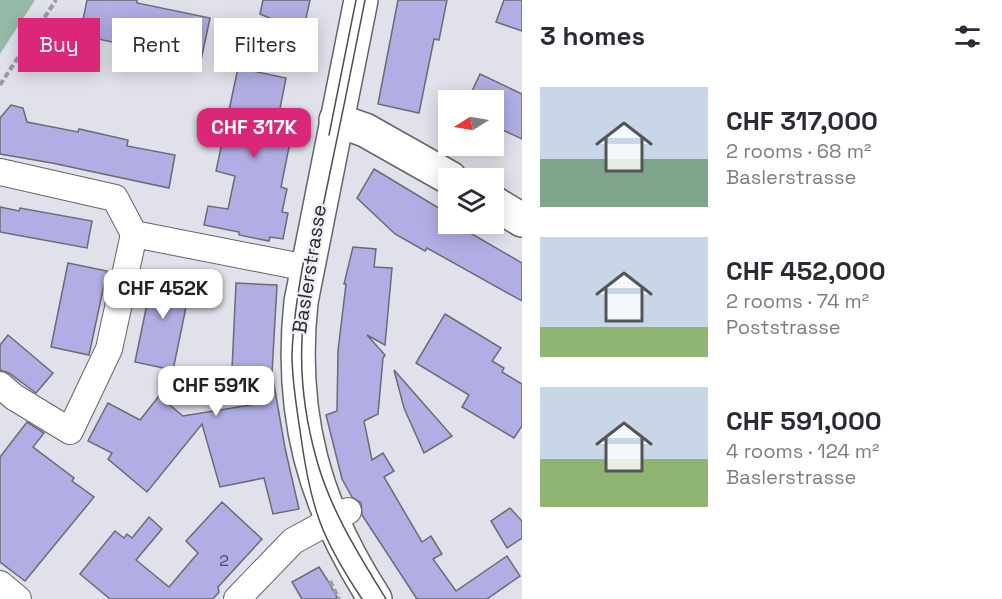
<!DOCTYPE html>
<meta charset="utf-8">
<style>
:root{--surface:#fff;--page:#f7f7f7;--text:#2b2b33;--muted:#7c7c81;--accent:#db2777}
body{margin:0;font-family:"Space Grotesk",sans-serif;background:var(--page);color:var(--text);height:100vh;display:flex;flex-direction:column;font-size:22px;white-space:nowrap}
*{box-sizing:border-box;margin:0}
p{font-size:20px;color:var(--muted)}
.icon{flex:none;width:33px;height:33px;fill:none;stroke:currentColor;stroke-width:2;stroke-linecap:round;stroke-linejoin:round}
.map{position:relative;flex:1;overflow:hidden}
.panel{display:flex;flex-direction:column;background:var(--surface);width:480px}
.panel>*{flex:none}
.hud{position:absolute;left:18px;top:18px;width:414px;height:54px;display:flex;gap:12px}
.needle{width:39px;rotate:259deg}
.buttons{position:absolute;left:438px;top:90px;display:grid;gap:12px}
.buttons a{display:grid;place-items:center;width:66px;height:66px;border-radius:0px;background:var(--surface);box-shadow:0 3px 15px #0003;font-size:30px}
.price{position:absolute;translate:-50% -51px;padding:0 14px;border-radius:12px;background:#fff;color:#222;font-size:20px;line-height:39px;filter:drop-shadow(0 2px 3px #0008)}
.price::after{content:'';position:absolute;left:50%;top:36px;width:18px;height:14px;margin-left:-9px;background:inherit;clip-path:polygon(0 0,100% 0,50% 100%)}
.price.active{background:var(--accent);color:#fff}
ul{padding:0;list-style:none}
li{display:flex;align-items:center;gap:18px;height:150px;padding:0 18px}
li span{display:grid;place-items:center;flex:none;width:168px;height:120px;border-radius:0px;color:#555}
li>.icon{margin-inline-start:auto}
span .icon{width:72px;height:72px;fill:#fffc;stroke-width:1}
li b{font-size:26px}
h2{display:flex;justify-content:space-between;align-items:center;height:72px;padding:0 18px;font-size:26px}
.tag{padding:0 21px;border-radius:0px;background:var(--surface);box-shadow:0 3px 15px #0003;font-size:21px;line-height:54px}
.tag.active{background:var(--accent);color:#fff}
main{display:flex;flex:1;min-height:0}
.map>svg:first-child{display:block}
.green{fill:#95bba8}
.building{fill:#b0aee5;stroke:#6b6b73;stroke-width:1.5}
.lines{fill:none;stroke-linecap:round;stroke-linejoin:round}
.minor-casing{stroke:#64646c;stroke-width:28}
.tertiary-casing{stroke:#64646c;stroke-width:36}
.secondary-casing{stroke:#64646c;stroke-width:36}
.path{stroke:#9b9ba2;stroke-width:4;stroke-dasharray:6 3;stroke-linecap:butt}
.minor{stroke:#fff;stroke-width:26}
.tertiary{stroke:#fff;stroke-width:33}
.secondary{stroke:#fff;stroke-width:33}
.tram{stroke:#4e4e53;stroke-width:1.5}
.labels{text-anchor:middle;dominant-baseline:central;stroke-width:4.5;stroke-linejoin:round;paint-order:stroke}
.number-label{font-size:16px;fill:#4c4b5b}
.street-label{font-size:20px;fill:#2a2a2d;stroke:#efeff8}
</style>
<main>
<div class="map">
<svg width="522" height="599" viewBox="0 0 522 599">
<rect width="100%" height="100%" fill="#e1e1eb"/>
<!-- green -->
<polygon class="green" points="0,0 35,0 0,54"/>
<!-- building -->
<g class="building">
<polygon points="87,0 137,0 137,3 210,18 200,65 188,63 187,66 124,54 126,45 80,35"/>
<polygon points="263,0 310,0 303,32 260,14"/>
<polygon points="398,0 447,0 439,40 434,39 419,113 378,104"/>
<polygon points="504,0 522,0 522,31 496,22"/>
<polygon points="238,68 286,78 275,134 291,137 281,187 287,189 282,212 288,213 283,239 270,237 269,241 239,235 239,232 204,225 208,206 228,209 235,176 216,171"/>
<polygon points="480,74 522,94 522,139 494,126 494,100 468,100"/>
<polygon points="11,105 23,108 27,122 78,132 79,129 128,140 127,146 175,155 169,188 52,163 0,154 0,118"/>
<polygon points="374,169 447,213 444,218 448,220 448,224 455,224 522,263 522,301 427,248 425,251 395,234 357,198"/>
<polygon points="0,207 19,211 20,208 92,221 87,248 0,232"/>
<polygon points="353,247 376,249 374,267 392,268 385,345 367,335 385,355 383,358 378,414 364,421 372,460 383,453 394,471 384,477 422,542 431,536 442,554 433,559 456,591 507,556 520,576 487,599 417,599 362,515 361,503 352,497 342,479 326,415 337,411 338,351 346,284 344,284"/>
<polygon points="68,263 107,271 89,355 51,347"/>
<polygon points="154,270 192,278 173,370 135,362"/>
<polygon points="236,283 277,285 272,373 285,448 299,509 273,514 264,478 220,487 202,424 147,492 108,459 112,453 88,441 108,403 140,420 159,396 183,416 251,405 245,370 232,369"/>
<polygon points="445,314 501,348 492,361 504,368 502,372 522,384 522,426 514,438 462,407 469,395 416,363"/>
<polygon points="8,335 53,373 36,393 9,373 0,370 0,345"/>
<polygon points="394,370 452,436 424,453 404,408"/>
<polygon points="27,422 44,433 33,447 74,478 72,481 94,497 25,581 0,562 0,457"/>
<polygon points="222,502 262,539 218,587 219,592 213,599 110,599 80,574 115,531 124,538 127,534 132,538 149,517 162,529 136,560 169,587 198,553 186,541"/>
<polygon points="510,508 522,521 522,538 507,548 491,521"/>
<polygon points="319,567 328,581 338,599 302,599 292,582"/>
</g>
<g class="lines">
<defs>
<g id="minor">
<polyline points="0,172 115,198 134,234"/>
<polyline points="0,385 14,397 70,431 109,349 134,234 307,268"/>
<polyline points="0,584 18,599"/>
<polyline points="237,599 293,541 348,511"/>
</g>
<g id="tertiary">
<polyline points="336,120 365,130 450,178"/>
<polyline points="494,203 522,220"/>
</g>
<path id="secondary" d="M 361,0 L 301,302 C 289,414 314,505 375,599"/>
</defs>
<!-- minor casing -->
<use href="#minor" class="minor-casing"/>
<!-- tertiary casing -->
<use href="#tertiary" class="tertiary-casing"/>
<!-- secondary casing -->
<use href="#secondary" class="secondary-casing"/>
<!-- path -->
<g class="path">
<polyline points="0,85 56,0"/>
<polyline points="330,581 339,599"/>
</g>
<!-- minor -->
<use href="#minor" class="minor"/>
<!-- tertiary -->
<use href="#tertiary" class="tertiary"/>
<!-- secondary -->
<use href="#secondary" class="secondary"/>
<!-- tram -->
<g class="tram">
<path d="M 365,0 C 353,62 340,125 327,187 C 317,237 303,289 302,340 C 300,381 306,422 317,461 C 331,511 359,555 386,599"/>
<polyline points="329,135 356,0"/>
<path d="M 304,259 C 298,291 293,322 292,355 C 292,382 297,410 301,437 C 305,466 310,495 320,522 C 330,549 346,575 362,599"/>
</g>
</g>
<g class="labels">
<!-- number labels -->
<g class="number-label">
<text x="224" y="560">2</text>
</g>
<!-- street labels -->
<g class="street-label">
<text transform="translate(309 269) rotate(-81)">Baslerstrasse</text>
</g>
</g>
</svg>
<div class="buttons">
<a><svg class="needle" viewBox="-14 -14 28 28"><path d="M0-13l5 13h-10z" fill="#e53935"/><path d="M0 13l5-13h-10z" fill="#7c7c81"/></svg></a>
<a><svg class="icon" aria-label="layers" viewBox="0 0 24 24"><path d="M12 4l9 5-9 5-9-5zM3 14l9 5 9-5"/></svg></a>
</div>
<b class="price active" style="left:254px;top:159px">CHF 317K</b>
<b class="price" style="left:163px;top:320px">CHF 452K</b>
<b class="price" style="left:216px;top:417px">CHF 591K</b>
<div class="hud">
<a class="tag active">Buy</a>
<a class="tag">Rent</a>
<a class="tag">Filters</a>
</div>
</div>
<section class="panel">
<h2>3 homes<svg class="icon" aria-label="filters" viewBox="0 0 24 24"><path d="M4 7h16M4 17h16"/><circle cx="9" cy="7" r="2"/><circle cx="15" cy="17" r="2"/></svg></h2>
<ul>
<li><span style="background:linear-gradient(#c9d6e8 60%,#7fa58c 0)"><svg class="icon" aria-label="home" viewBox="0 0 24 24"><path d="M3 11l9-7 9 7M6 9v11h12V9"/></svg></span><div><b>CHF 317,000</b><p>2 rooms · 68 m²</p><p>Baslerstrasse</p></div></li>
<li><span style="background:linear-gradient(#c9d6e8 75%,#8fb573 0)"><svg class="icon" aria-label="home" viewBox="0 0 24 24"><path d="M3 11l9-7 9 7M6 9v11h12V9"/></svg></span><div><b>CHF 452,000</b><p>2 rooms · 74 m²</p><p>Poststrasse</p></div></li>
<li><span style="background:linear-gradient(#c9d6e8 60%,#8fb573 0)"><svg class="icon" aria-label="home" viewBox="0 0 24 24"><path d="M3 11l9-7 9 7M6 9v11h12V9"/></svg></span><div><b>CHF 591,000</b><p>4 rooms · 124 m²</p><p>Baslerstrasse</p></div></li>
</ul>
</section>
</main>
